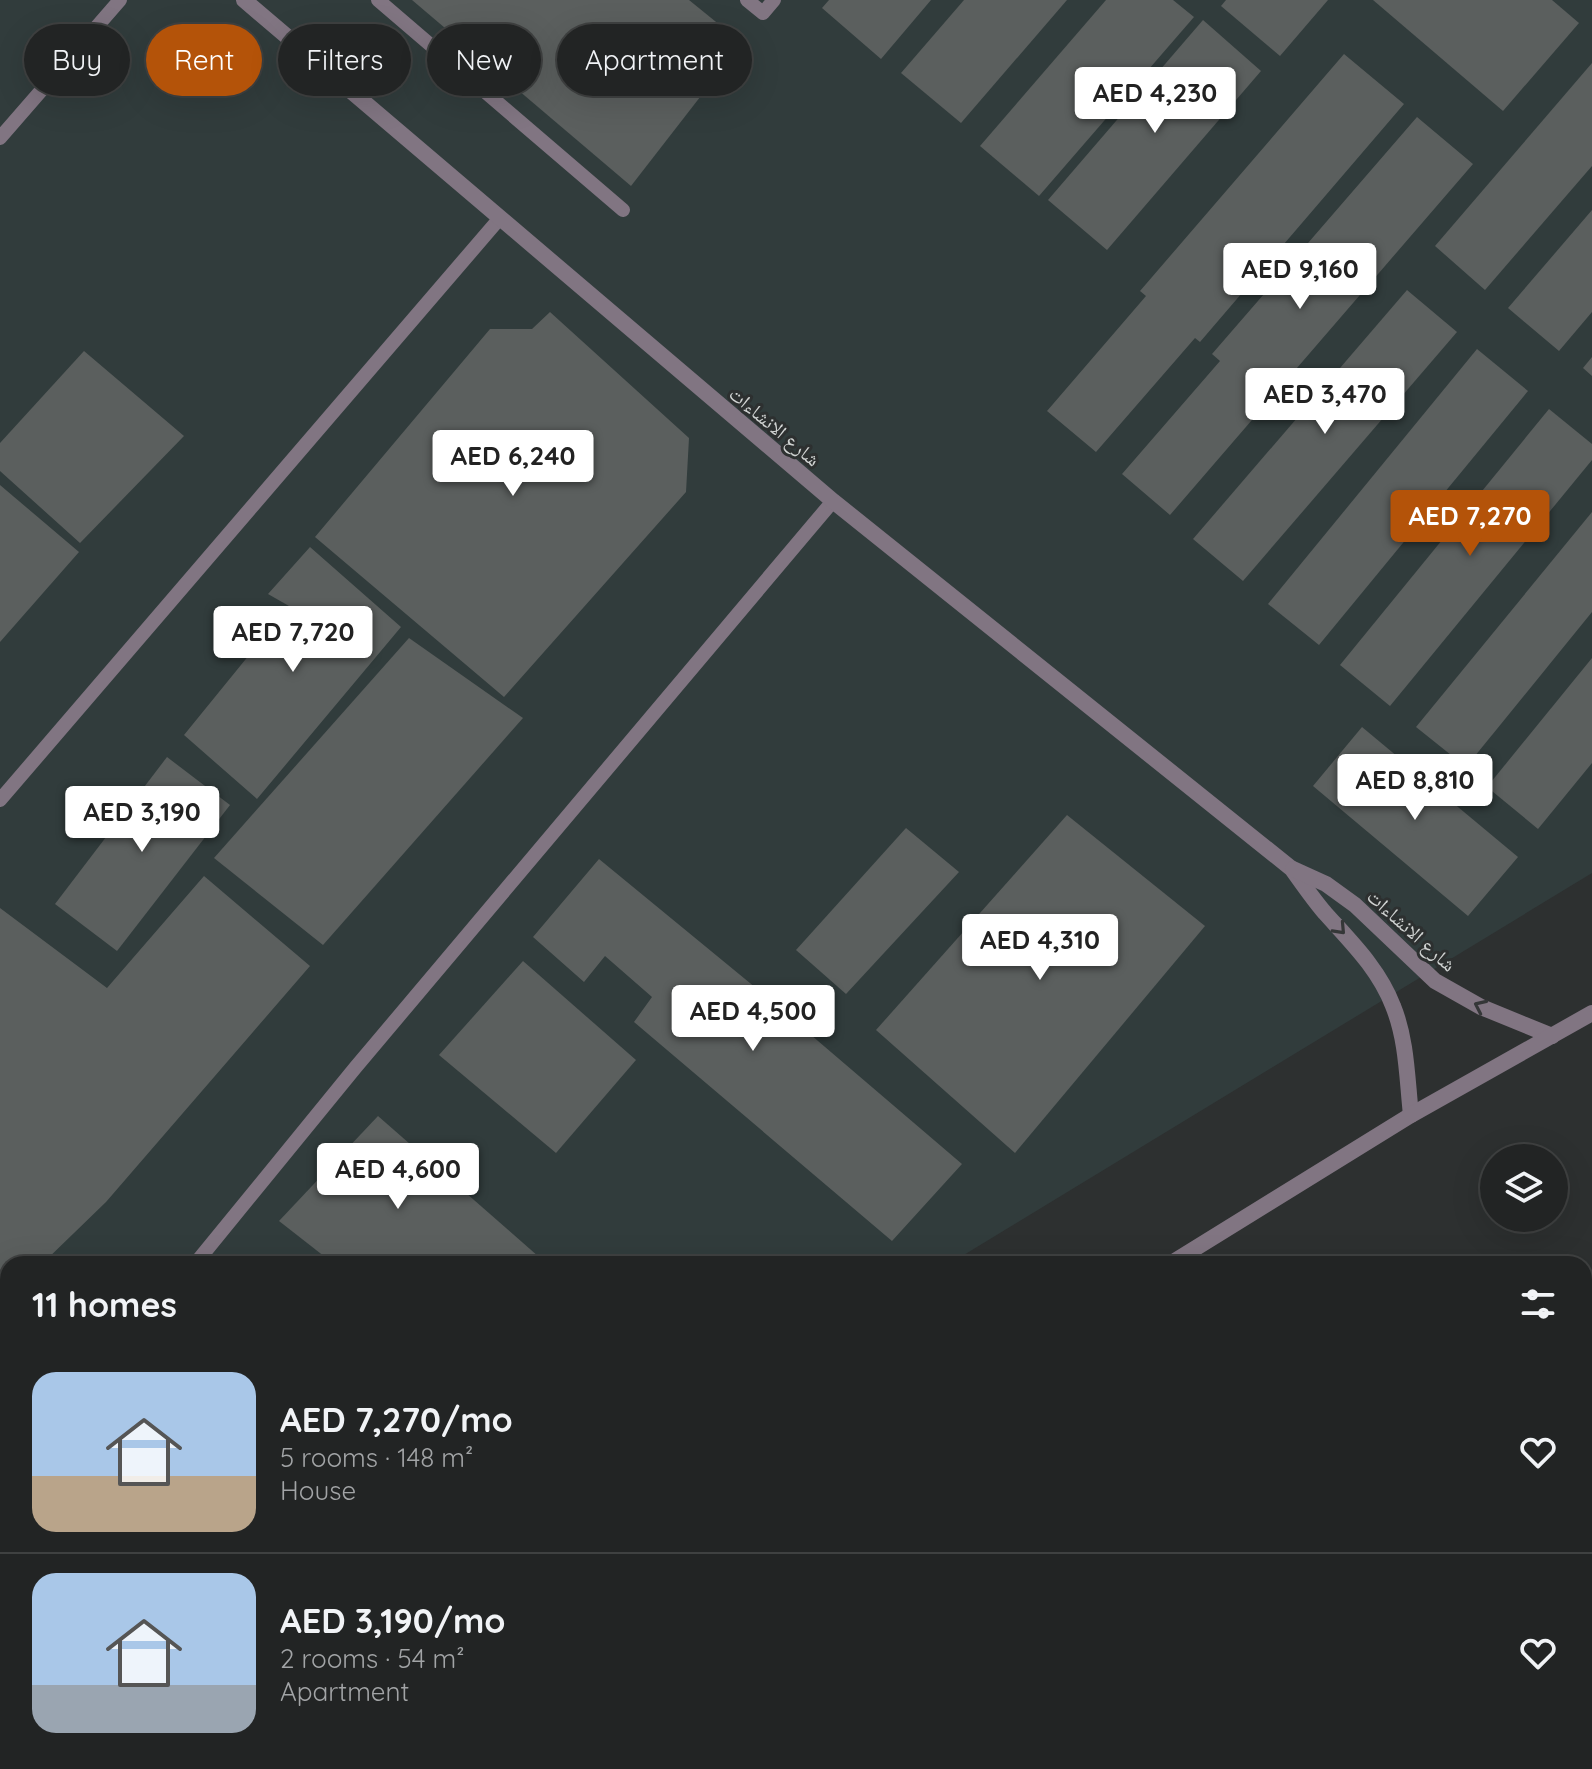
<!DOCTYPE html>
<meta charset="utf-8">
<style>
:root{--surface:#222424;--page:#2e3031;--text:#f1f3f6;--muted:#a2a4a6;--line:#3f4141;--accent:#b45309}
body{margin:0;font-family:Quicksand,"Noto Naskh Arabic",sans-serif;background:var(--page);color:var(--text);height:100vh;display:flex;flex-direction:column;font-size:30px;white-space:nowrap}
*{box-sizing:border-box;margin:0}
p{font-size:26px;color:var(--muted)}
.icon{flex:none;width:44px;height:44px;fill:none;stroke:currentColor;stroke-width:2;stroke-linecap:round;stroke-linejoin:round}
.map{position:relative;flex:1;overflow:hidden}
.side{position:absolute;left:0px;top:1256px;width:1592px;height:514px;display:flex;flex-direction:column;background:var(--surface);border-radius:24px 24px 0 0;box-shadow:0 8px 32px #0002,0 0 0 2px var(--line)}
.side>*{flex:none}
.guide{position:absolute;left:24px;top:24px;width:800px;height:72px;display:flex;gap:16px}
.buttons{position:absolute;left:1480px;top:1144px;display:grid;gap:16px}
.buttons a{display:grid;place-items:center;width:88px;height:88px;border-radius:50%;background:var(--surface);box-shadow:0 8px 32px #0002,0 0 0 2px var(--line);font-size:40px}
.price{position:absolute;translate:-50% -68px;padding:0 18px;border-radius:8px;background:#fff;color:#222;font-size:26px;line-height:52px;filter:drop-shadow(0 2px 4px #0008)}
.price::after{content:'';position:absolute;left:50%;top:48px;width:24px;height:18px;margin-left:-12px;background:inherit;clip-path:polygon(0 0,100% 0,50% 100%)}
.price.on{background:var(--accent);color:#fff}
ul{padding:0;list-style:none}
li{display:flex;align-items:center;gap:24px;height:200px;padding:0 32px}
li+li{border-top:2px solid var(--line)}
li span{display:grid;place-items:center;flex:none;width:224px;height:160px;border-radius:24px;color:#555}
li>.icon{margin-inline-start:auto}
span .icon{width:96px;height:96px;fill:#fffc;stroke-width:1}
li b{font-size:34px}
h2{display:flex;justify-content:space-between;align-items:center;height:96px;padding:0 32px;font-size:34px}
.tag{padding:0 28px;border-radius:36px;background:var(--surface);box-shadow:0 8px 32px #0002,0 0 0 2px var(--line);font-size:28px;line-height:72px}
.tag.on{background:var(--accent);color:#fff}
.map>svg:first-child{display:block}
.built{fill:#313c3c}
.building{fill:#5b5f5e}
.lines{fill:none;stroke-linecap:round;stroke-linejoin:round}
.lane{stroke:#817582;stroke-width:14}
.street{stroke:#817582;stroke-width:16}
.highway{stroke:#f3d4f5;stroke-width:24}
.oneway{stroke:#353738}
.labels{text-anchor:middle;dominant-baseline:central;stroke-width:6;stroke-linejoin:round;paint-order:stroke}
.street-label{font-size:20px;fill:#d0d3d2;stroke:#2d3030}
</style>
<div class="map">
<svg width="1592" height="1769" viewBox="0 0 1592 1769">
<rect width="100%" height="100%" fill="#2d3030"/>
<!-- built -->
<polygon class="built" points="0,0 1592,0 1592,873 949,1264 8,1264 8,1762 129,1762 118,1769 0,1769"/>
<!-- building -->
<g class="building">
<polygon points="412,0 689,0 742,43 631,186"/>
<polygon points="829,0 931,0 881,59 822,8"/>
<polygon points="964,0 1067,0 961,123 901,73"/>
<polygon points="1106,0 1173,0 1194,17 1039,196 980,146"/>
<polygon points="1226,0 1328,0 1280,56 1221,6"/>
<polygon points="1373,0 1552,0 1579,23 1503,111"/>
<polygon points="1203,20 1261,71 1107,250 1048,200"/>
<polygon points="1344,54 1404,104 1200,342 1195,338 1096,452 1047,411 1146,296 1140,291"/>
<polygon points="1592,63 1592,166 1485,290 1435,246"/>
<polygon points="1417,117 1473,164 1170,515 1122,474 1220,361 1212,354"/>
<polygon points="1592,210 1592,312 1559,351 1508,308"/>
<polygon points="1407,290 1457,332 1243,581 1193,539"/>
<polygon points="550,312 689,438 686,492 504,697 315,537 490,329 532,329"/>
<polygon points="1477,349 1528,391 1319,645 1268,604"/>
<polygon points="84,351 184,436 80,543 0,471 0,443"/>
<polygon points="1592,357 1592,376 1583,368"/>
<polygon points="1549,409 1592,444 1592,460 1390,706 1340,665"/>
<polygon points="0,485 79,552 0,642"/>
<polygon points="1592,512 1592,612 1466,767 1416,727"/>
<polygon points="310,547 401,627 257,799 184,735 289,606 268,594"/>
<polygon points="409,638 523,718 323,945 214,858"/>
<polygon points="1592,658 1592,763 1538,829 1487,787"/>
<polygon points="1362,727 1518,857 1468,916 1313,786"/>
<polygon points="167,757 230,805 117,951 55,904"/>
<polygon points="1067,815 1205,926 1015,1153 876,1030"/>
<polygon points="906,828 959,872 846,994 796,950"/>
<polygon points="599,859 756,988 962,1164 892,1241 634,1022 652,997 605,956 584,982 533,937"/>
<polygon points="204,876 310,966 106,1202 42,1264 8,1264 8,1297 0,1305 0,908 107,988"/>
<polygon points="523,961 636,1060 556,1153 439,1055"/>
<polygon points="378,1116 547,1264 334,1264 279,1221"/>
<polygon points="0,1629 8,1635 8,1762 23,1762 11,1769 0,1769"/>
</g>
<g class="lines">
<!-- lane -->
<g class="lane">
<polyline points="378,0 623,210"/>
<polyline points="747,0 763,13 774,0"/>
<polyline points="0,138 120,0"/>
<polyline points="0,800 500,218"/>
<polyline points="195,1264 355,1068 833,501"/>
<polyline points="0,1497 8,1488"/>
</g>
<!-- street -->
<g class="street">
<path d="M 244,0 L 833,501 L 1292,869 C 1302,883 1313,899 1325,913 C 1351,942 1379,969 1393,1006 C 1407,1040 1407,1079 1411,1115"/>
<polyline points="1293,869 1326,884 1355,905 1435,981 1481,1007 1552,1036"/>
<polyline points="1170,1264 1411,1115 1592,1013"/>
<polyline points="351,1769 363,1762"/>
</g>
<!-- highway -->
<g class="highway">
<polyline points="1584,1324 1592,1319"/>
<polyline points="1584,1434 1592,1430"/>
<polyline points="1584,1563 1592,1558"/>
<polyline points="1584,1658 1592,1654"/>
<polyline points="964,1769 973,1762"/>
<polyline points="998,1769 1010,1762"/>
<polyline points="1240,1769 1252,1762"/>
<polyline points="1356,1769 1370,1762"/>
</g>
</g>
<!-- one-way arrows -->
<defs><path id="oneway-chevron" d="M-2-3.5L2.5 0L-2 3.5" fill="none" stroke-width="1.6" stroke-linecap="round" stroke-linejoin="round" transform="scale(2)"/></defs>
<g class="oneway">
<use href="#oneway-chevron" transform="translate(1340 929) rotate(47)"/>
<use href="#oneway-chevron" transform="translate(1480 1006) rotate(-155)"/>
</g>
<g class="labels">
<!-- street labels -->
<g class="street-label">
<text transform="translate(775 426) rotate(40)">شارع الانشاءات</text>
<text transform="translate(1412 930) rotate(42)">شارع الانشاءات</text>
</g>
</g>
</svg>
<div class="buttons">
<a><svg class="icon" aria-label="layers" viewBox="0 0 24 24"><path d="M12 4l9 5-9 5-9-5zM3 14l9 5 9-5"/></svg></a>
</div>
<b class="price" style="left:1155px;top:135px">AED 4,230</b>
<b class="price" style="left:1300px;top:311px">AED 9,160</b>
<b class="price" style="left:1325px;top:436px">AED 3,470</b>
<b class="price" style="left:513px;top:498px">AED 6,240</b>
<b class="price on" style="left:1470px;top:558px">AED 7,270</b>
<b class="price" style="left:293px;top:674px">AED 7,720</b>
<b class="price" style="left:1415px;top:822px">AED 8,810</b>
<b class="price" style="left:142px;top:854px">AED 3,190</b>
<b class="price" style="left:1040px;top:982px">AED 4,310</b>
<b class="price" style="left:753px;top:1053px">AED 4,500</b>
<b class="price" style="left:398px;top:1211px">AED 4,600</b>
<div class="guide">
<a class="tag">Buy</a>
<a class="tag on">Rent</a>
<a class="tag">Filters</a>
<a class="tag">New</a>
<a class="tag">Apartment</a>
</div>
<section class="side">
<h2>11 homes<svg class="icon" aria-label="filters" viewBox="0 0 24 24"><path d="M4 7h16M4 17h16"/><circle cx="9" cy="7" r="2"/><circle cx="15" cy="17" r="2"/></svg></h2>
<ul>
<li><span style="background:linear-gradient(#a9c7e8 65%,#b9a48a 0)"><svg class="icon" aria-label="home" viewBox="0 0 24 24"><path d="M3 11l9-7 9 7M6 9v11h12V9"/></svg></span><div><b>AED 7,270/mo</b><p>5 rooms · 148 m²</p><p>House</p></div><svg class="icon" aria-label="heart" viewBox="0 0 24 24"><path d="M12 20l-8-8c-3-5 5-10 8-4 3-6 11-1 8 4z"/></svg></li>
<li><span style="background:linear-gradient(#a9c7e8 70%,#9aa5b1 0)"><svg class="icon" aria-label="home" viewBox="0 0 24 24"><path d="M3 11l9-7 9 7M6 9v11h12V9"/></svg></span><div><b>AED 3,190/mo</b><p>2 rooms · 54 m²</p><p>Apartment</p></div><svg class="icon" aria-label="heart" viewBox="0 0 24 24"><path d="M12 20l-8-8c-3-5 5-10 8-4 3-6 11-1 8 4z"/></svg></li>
</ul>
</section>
</div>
